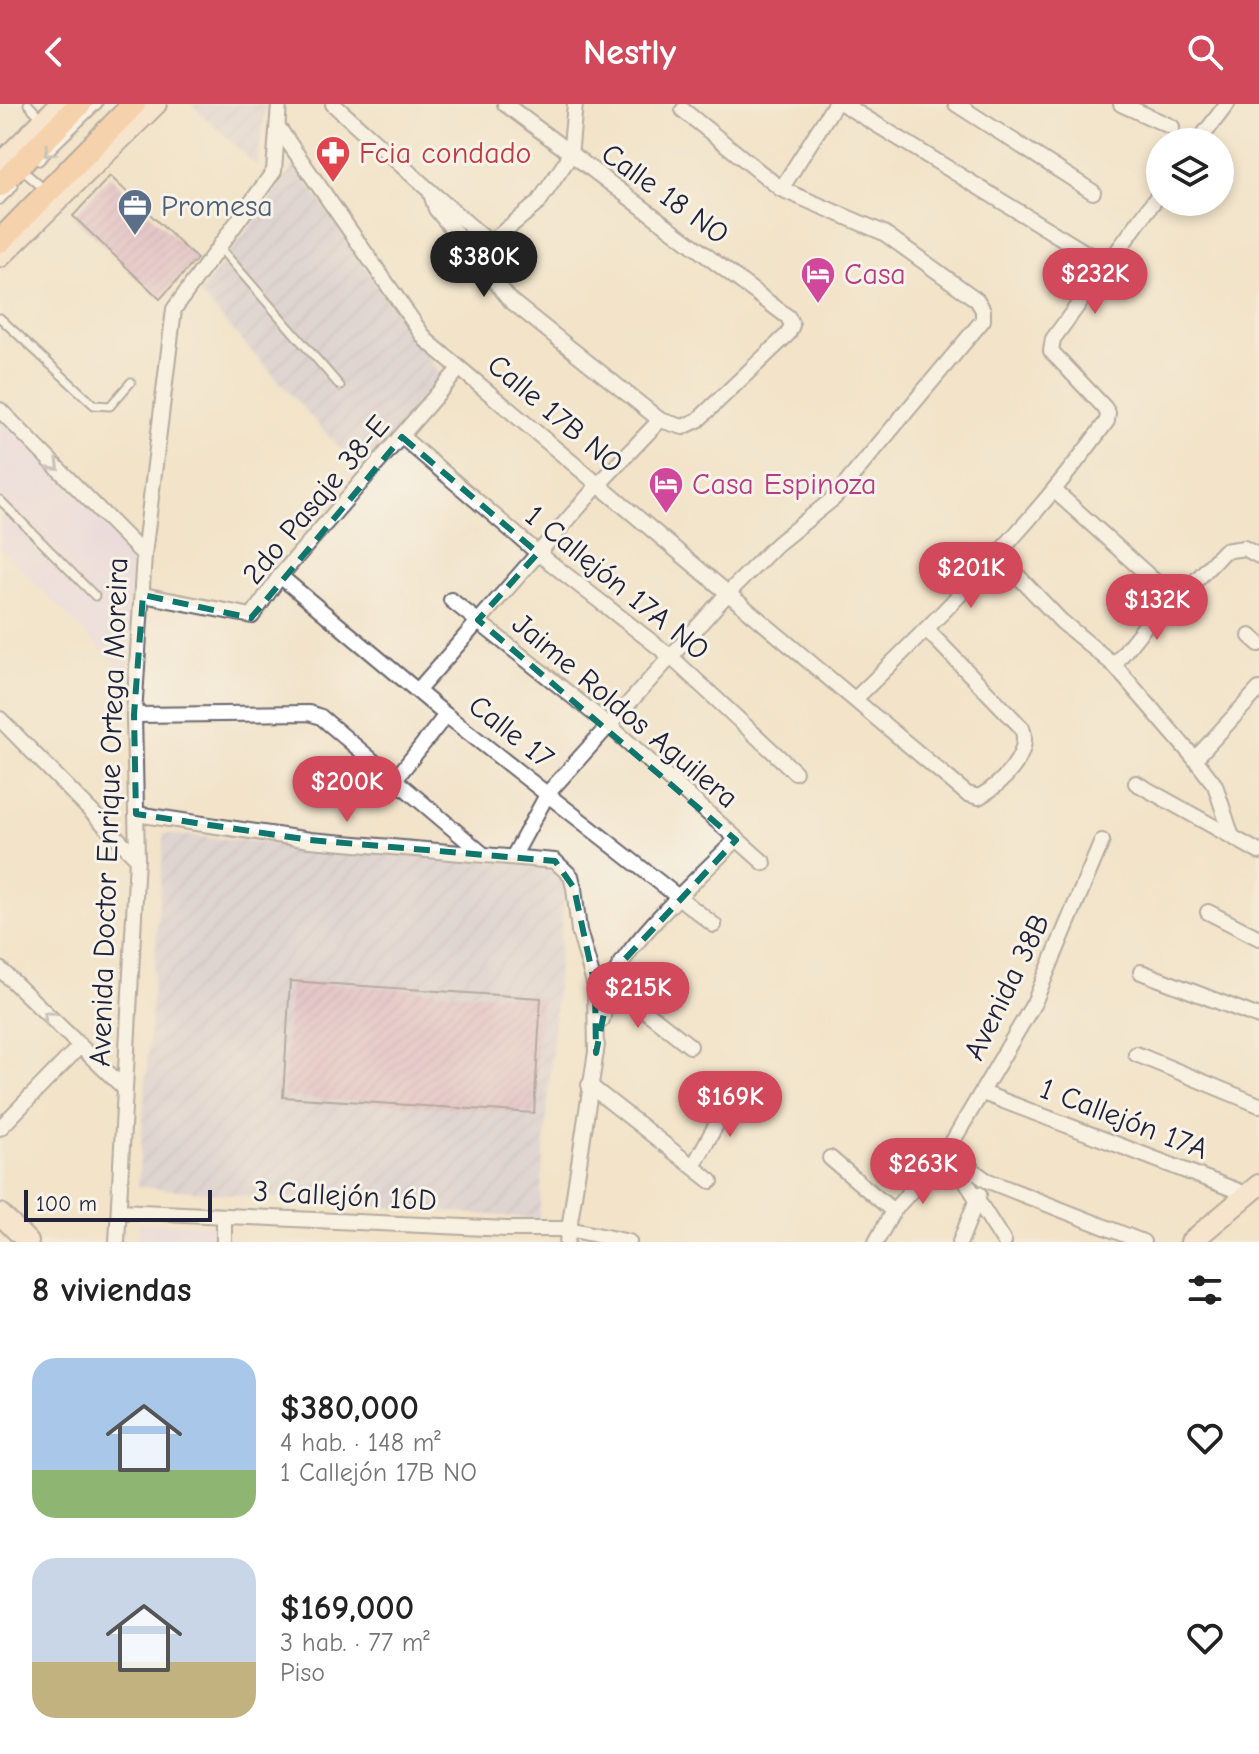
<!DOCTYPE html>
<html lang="es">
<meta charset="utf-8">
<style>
:root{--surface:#fff;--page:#f2f2f2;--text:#222;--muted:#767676;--accent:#d1495b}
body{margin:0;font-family:"Comic Neue",sans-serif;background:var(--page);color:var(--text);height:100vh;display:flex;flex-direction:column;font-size:30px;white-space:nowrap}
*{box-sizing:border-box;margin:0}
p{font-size:26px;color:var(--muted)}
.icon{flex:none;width:44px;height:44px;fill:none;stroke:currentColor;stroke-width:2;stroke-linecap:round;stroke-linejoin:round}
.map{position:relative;height:1138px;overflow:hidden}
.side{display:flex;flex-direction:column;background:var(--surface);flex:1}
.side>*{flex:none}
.buttons{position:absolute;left:1146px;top:24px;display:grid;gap:16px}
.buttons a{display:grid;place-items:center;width:88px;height:88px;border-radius:50%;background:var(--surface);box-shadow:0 4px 12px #0003;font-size:40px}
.scale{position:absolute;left:24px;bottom:20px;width:188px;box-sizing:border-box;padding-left:8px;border:4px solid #22223b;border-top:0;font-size:22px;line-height:28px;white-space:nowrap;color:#22223b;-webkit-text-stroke:6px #f7f3e8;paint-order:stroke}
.price{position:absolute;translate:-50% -68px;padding:0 18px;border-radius:28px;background:var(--accent);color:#fff;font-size:26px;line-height:52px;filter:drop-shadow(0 2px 4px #0008)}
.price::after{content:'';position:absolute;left:50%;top:48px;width:24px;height:18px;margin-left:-12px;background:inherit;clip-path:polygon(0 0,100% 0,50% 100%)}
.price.active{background:#222;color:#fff}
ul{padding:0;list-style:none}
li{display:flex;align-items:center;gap:24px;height:200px;padding:0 32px}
li span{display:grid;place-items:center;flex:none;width:224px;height:160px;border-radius:24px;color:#555}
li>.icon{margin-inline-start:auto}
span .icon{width:96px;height:96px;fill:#fffc;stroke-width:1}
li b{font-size:34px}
h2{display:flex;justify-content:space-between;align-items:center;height:96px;padding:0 32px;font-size:34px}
header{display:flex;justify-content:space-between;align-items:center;height:104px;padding:0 32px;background:var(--accent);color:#fff;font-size:36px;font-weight:700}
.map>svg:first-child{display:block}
.built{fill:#e3d3f2}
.industrial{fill:url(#industrial-furrows)}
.building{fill:url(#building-hatch)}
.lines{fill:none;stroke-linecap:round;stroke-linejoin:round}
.lane-casing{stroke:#6b666d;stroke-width:11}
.street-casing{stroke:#6b666d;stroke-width:18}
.secondary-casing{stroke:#6b666d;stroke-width:24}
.primary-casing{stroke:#6b666d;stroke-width:26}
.lane{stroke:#fff;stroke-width:7}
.street{stroke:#fff;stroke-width:14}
.secondary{stroke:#fde4d1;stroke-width:20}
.primary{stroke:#fabc8b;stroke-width:22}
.oneway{stroke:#9c9ca7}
.marked{fill:none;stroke:#0f766e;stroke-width:6;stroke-dasharray:16 10;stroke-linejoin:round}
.labels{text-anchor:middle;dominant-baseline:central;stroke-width:6;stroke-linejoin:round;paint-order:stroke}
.health-label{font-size:30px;fill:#be3a42;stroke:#f7f3e8;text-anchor:start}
.street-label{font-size:30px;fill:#22223b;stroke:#f7f3e8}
.service-label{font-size:30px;fill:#4e5e75;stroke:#f7f3e8;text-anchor:start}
.hotel-label{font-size:30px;fill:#b23c85;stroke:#f7f3e8;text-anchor:start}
</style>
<header><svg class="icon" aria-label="back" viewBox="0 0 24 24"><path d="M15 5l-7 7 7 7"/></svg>Nestly<svg class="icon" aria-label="search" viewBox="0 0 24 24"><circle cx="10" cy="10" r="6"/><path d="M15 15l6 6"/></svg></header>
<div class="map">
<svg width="1259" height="1138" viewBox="0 0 1259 1138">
<defs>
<pattern id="industrial-furrows" width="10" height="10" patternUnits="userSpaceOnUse" patternTransform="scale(2)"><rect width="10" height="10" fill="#c6c0da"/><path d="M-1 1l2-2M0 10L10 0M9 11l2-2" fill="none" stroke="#aaa5bc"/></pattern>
<pattern id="building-hatch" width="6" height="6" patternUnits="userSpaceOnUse" patternTransform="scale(2)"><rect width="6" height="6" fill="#d29ec5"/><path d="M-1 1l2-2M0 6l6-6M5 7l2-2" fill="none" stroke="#aa80a1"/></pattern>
</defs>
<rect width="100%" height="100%" fill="#f7f3e8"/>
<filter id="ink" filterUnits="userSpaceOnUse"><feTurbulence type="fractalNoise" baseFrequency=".0125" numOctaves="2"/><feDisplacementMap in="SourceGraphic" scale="16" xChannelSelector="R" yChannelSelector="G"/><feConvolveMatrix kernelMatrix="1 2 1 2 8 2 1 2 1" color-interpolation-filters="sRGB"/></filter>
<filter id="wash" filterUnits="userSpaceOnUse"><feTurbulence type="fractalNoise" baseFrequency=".006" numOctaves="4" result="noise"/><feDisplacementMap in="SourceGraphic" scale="32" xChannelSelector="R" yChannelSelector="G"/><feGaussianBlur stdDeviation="1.8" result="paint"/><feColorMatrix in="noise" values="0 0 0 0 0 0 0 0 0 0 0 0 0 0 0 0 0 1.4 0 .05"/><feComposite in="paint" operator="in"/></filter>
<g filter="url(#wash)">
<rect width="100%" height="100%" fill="#f2e3c9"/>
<!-- built -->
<g class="built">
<polygon points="0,309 133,442 130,574 0,444"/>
<polygon points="139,1119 219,1121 218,1138 139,1138"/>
</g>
<!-- industrial -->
<g class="industrial">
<polygon points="191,0 266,0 257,62"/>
<polygon points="295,60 440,270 362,369 200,190"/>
<polygon points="164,730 566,763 539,1115 138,1083"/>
</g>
<g id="blocks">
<!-- building -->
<g class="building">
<polygon points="110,72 197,155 160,195 73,112"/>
<polygon points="290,877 541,894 534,1009 283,993"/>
</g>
</g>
</g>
<g filter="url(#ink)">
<use href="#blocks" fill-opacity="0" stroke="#6b666d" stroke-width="2"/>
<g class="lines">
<defs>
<g id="lane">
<polyline points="28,0 42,15"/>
<polyline points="39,57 98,0"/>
<polyline points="20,64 43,84"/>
<polyline points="0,96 14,82"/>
<polyline points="219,143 340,282"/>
<polyline points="0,214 94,301 110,302 131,278"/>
<polyline points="0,396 95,492"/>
</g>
<g id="street">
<polyline points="333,0 430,87 436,105 511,197 660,316 683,323 698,316 788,230 792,221 788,213 505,0"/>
<polyline points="843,0 1109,163"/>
<polyline points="956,0 1093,88"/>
<polyline points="1121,0 1172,23"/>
<path d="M 280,26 L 426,236 L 967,690 L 979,693 C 1002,680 1032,650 1022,624 L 927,526"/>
<polyline points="1198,38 1227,0"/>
<polyline points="781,85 835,0"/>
<polyline points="430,87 490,139 538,99 570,52 575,0"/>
<polyline points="0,306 144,451"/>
<polyline points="402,333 538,449 670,552 795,668"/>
<polyline points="1056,388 1170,491"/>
<polyline points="997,450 1061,517 1114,561 1195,655 1215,681 1231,730"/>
<polyline points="280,472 446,611 714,821"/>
<polyline points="143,491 252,512 280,472 459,265"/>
<polyline points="451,496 611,623 764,759"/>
<polyline points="1250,532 1259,540"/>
<polyline points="1114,561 1170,491 1188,485 1224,447 1244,444 1259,452"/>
<polyline points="418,586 599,380 660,316"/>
<path d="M 856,594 C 946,507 1033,420 1107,317 L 1108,309 L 1104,303 L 1051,247 L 1053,235 L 1160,89"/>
<polyline points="134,611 309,609 321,613 484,751"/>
<polyline points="0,615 137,754"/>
<polyline points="1195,655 1259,585"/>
<polyline points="397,673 446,611"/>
<polyline points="1136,679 1259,748"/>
<polyline points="136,710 310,736 555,757 571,772 574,784 579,827 595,882 596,949"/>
<polyline points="513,753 548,689 728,489 777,440 834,394 983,216 983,206 977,196 884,129 781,85 683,6"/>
<polyline points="1208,808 1259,834"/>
<polyline points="0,865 125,985"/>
<polyline points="1141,868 1259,913"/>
<polyline points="610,879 690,942"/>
<path d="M 602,916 C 605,905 606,891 610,880 C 625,840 704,768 736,736"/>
<polyline points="1136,950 1259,1001"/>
<polyline points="589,981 711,1077"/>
<polyline points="983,989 1246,1090"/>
<polyline points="0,1024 80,942"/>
<polyline points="947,1047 986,1076 1143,1138"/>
<polyline points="830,1054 893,1107"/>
<polyline points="951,1054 1004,1138"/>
<polyline points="694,1061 733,990"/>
<polyline points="119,1107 507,1125 569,1125 629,1138"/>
<polyline points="117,1138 137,754 134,611 144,451 174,205 274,67 279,0"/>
<polyline points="224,1138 224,1113"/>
<polyline points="567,1138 597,941"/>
<polyline points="876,1138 893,1107 947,1047 1034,899 1102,737"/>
<polyline points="960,1138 979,1090"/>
</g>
<g id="secondary">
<polyline points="0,60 60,0"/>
<polyline points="0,153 156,0"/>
<polyline points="0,1110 28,1138"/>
<polyline points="1191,1138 1259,1081"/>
</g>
<g id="primary">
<polyline points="0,81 80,0"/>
<polyline points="0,137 134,0"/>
</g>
</defs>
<!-- lane casing -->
<use href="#lane" class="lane-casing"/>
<!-- street casing -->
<use href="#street" class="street-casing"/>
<!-- secondary casing -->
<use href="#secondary" class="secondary-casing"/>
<!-- primary casing -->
<use href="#primary" class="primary-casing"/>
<!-- lane -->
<use href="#lane" class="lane"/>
<!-- street -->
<use href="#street" class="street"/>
<!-- secondary -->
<use href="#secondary" class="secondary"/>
<!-- primary -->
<use href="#primary" class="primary"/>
</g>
<!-- one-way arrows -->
<defs><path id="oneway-chevron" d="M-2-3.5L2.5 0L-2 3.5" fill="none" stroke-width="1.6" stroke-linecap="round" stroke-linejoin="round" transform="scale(2)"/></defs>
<g class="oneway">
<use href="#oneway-chevron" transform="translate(49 48) rotate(136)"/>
<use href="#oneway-chevron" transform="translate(55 362) rotate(45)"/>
<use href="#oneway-chevron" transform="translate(48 912) rotate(-136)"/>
</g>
</g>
<!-- marked area -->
<path d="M0 0H1259V1138H0ZM 402,333 L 538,449 L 478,516 L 736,736 L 625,855 L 610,879 L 596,949 L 595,882 L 574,784 L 555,757 L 310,736 L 136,710 L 134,611 L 143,491 L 251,514 Z" fill="#f2e3c9" fill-opacity=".55" fill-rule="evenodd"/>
<path class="marked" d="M 402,333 L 538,449 L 478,516 L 736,736 L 625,855 L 610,879 L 596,949 L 595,882 L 574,784 L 555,757 L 310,736 L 136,710 L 134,611 L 143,491 L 251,514 Z"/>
<!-- icons -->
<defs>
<symbol id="pharmacy-pin" viewBox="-11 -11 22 30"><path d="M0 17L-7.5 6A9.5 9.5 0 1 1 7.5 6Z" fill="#e0444e" stroke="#f7f3e8"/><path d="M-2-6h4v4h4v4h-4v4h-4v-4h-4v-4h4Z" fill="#fff"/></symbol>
<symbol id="office-pin" viewBox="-11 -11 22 30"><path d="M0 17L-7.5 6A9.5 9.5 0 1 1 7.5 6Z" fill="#5c6f8a" stroke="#f7f3e8"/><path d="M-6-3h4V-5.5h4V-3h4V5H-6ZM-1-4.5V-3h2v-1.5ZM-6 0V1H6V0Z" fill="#fff"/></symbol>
<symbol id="hotel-pin" viewBox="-11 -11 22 30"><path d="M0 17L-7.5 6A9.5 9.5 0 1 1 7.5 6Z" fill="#d1479c" stroke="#f7f3e8"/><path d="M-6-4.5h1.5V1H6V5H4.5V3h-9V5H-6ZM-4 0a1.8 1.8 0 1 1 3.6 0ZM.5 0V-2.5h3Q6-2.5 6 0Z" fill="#fff"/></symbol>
</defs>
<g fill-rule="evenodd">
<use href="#pharmacy-pin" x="313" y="29" width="40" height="54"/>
<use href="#office-pin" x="115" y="82" width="40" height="54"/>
<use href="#hotel-pin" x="798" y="150" width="40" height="54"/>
<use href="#hotel-pin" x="646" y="360" width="40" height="54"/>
</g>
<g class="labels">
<!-- health labels -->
<g class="health-label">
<text x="359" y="49">Fcia condado</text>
</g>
<!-- street labels -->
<g class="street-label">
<text transform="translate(665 90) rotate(36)">Calle 18 NO</text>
<text transform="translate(555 310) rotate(40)">Calle 17B NO</text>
<text transform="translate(316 396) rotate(-50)">2do Pasaje 38-E</text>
<text transform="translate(617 479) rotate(39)">1 Callejón 17A NO</text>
<text transform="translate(625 607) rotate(40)">Jaime Roldos Aguilera</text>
<text transform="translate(511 628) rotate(38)">Calle 17</text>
<text transform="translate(109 708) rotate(-88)">Avenida Doctor Enrique Ortega Moreira</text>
<text transform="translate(1007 883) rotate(-64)">Avenida 38B</text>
<text transform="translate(1124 1015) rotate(21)">1 Callejón 17A</text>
<text transform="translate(345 1092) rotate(3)">3 Callejón 16D</text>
</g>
<!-- service labels -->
<g class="service-label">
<text x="161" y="102">Promesa</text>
</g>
<!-- hotel labels -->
<g class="hotel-label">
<text x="844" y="170">Casa</text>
<text x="692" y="380">Casa Espinoza</text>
</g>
</g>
</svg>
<div class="buttons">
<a><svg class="icon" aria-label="layers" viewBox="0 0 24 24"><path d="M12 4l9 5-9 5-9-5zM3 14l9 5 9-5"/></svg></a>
</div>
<div class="scale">100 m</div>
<b class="price active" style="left:484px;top:195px">$380K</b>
<b class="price" style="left:1095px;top:212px">$232K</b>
<b class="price" style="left:971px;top:506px">$201K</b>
<b class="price" style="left:1157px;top:538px">$132K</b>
<b class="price" style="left:347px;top:720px">$200K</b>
<b class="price" style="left:638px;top:926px">$215K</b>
<b class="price" style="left:730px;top:1035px">$169K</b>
<b class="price" style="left:923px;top:1102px">$263K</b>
</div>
<section class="side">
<h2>8 viviendas<svg class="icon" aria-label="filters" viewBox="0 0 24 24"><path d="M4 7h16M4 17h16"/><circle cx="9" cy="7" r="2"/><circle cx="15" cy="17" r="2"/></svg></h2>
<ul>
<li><span style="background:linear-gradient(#a9c7e8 70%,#8fb573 0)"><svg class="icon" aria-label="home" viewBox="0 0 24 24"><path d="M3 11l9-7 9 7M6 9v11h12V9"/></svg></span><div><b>$380,000</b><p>4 hab. · 148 m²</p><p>1 Callejón 17B NO</p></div><svg class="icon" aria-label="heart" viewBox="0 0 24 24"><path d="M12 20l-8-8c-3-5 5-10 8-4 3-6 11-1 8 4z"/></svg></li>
<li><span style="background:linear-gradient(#c9d6e8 65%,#c2b280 0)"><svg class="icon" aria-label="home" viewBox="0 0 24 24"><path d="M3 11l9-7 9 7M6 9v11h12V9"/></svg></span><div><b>$169,000</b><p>3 hab. · 77 m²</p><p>Piso</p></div><svg class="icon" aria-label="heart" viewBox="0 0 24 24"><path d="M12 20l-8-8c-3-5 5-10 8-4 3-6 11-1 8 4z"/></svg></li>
</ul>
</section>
